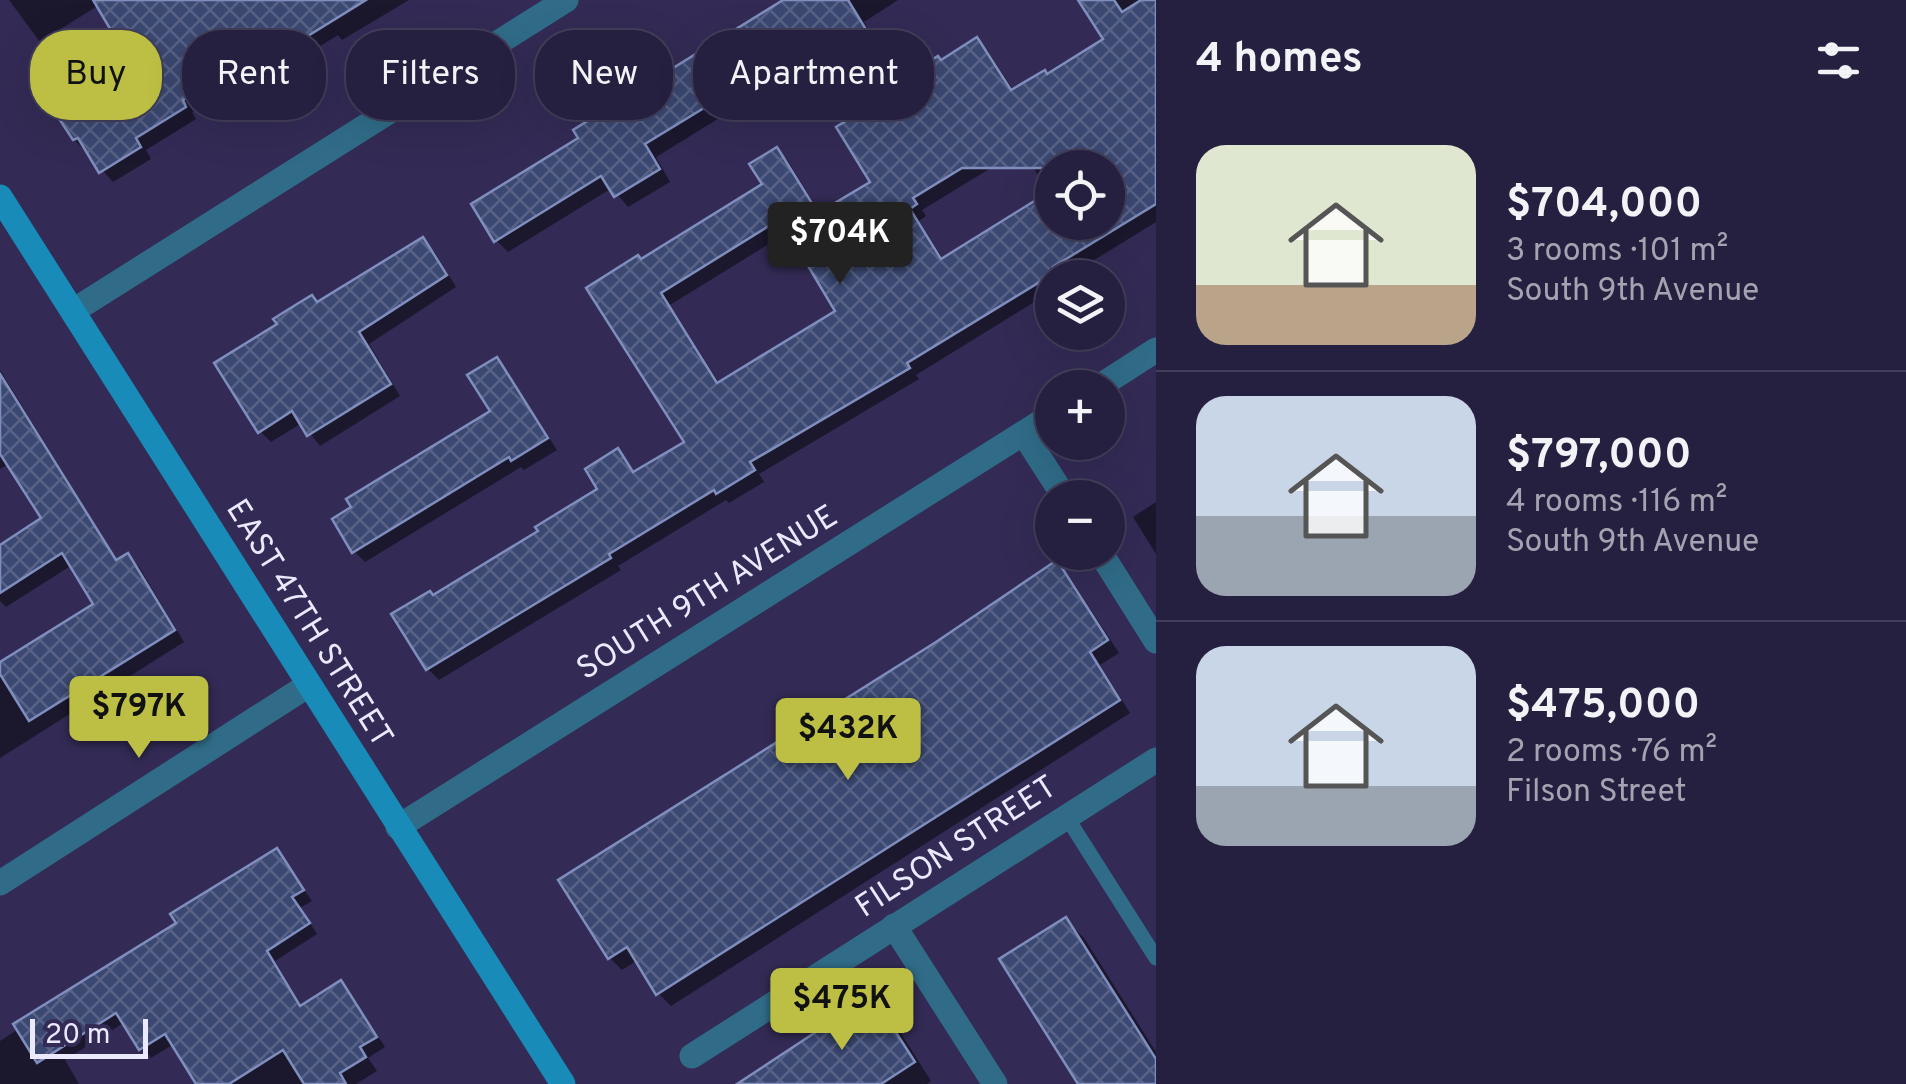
<!DOCTYPE html>
<meta charset="utf-8">
<style>
:root{--surface:#262040;--page:#2e2847;--text:#f1f3f6;--muted:#a4a3b1;--line:#423e59;--accent:#bcbf44}
body{margin:0;font-family:Overpass,sans-serif;background:var(--page);color:var(--text);height:100vh;display:flex;flex-direction:column;font-size:38px;white-space:nowrap}
*{box-sizing:border-box;margin:0}
p{font-size:32px;color:var(--muted)}
.icon{flex:none;width:55px;height:55px;fill:none;stroke:currentColor;stroke-width:2;stroke-linecap:round;stroke-linejoin:round}
.map{position:relative;flex:1;overflow:hidden}
.details{display:flex;flex-direction:column;background:var(--surface);width:750px}
.details>*{flex:none}
.hud{position:absolute;left:30px;top:30px;width:950px;height:90px;display:flex;gap:20px}
.fabs{position:absolute;left:1035px;top:150px;display:grid;gap:20px}
.fabs a{display:grid;place-items:center;width:90px;height:90px;border-radius:50%;background:var(--surface);box-shadow:0 10px 40px #0002,0 0 0 2px var(--line);font-size:50px}
.scale{position:absolute;left:30px;bottom:25px;width:118px;box-sizing:border-box;padding-left:10px;border:5px solid #ebe9fe;border-top:0;font-size:28px;line-height:35px;white-space:nowrap;color:#ebe9fe;-webkit-text-stroke:8px #332b55;paint-order:stroke}
.price{position:absolute;translate:-50% -85px;padding:0 22px;border-radius:10px;background:var(--accent);color:#111;font-size:32px;line-height:65px;filter:drop-shadow(0 2px 5px #0008)}
.price::after{content:'';position:absolute;left:50%;top:60px;width:30px;height:22px;margin-left:-15px;background:inherit;clip-path:polygon(0 0,100% 0,50% 100%)}
.price.selected{background:#222;color:#fff}
ul{padding:0;list-style:none}
li{display:flex;align-items:center;gap:30px;height:250px;padding:0 40px}
li+li{border-top:2px solid var(--line)}
li span{display:grid;place-items:center;flex:none;width:280px;height:200px;border-radius:30px;color:#555}
li>.icon{margin-inline-start:auto}
span .icon{width:120px;height:120px;fill:#fffc;stroke-width:1}
li b{font-size:42px}
h2{display:flex;justify-content:space-between;align-items:center;height:120px;padding:0 40px;font-size:42px}
.pill{padding:0 35px;border-radius:40px;background:var(--surface);box-shadow:0 10px 40px #0002,0 0 0 2px var(--line);font-size:35px;line-height:90px}
.pill.selected{background:var(--accent);color:#111}
main{display:flex;flex:1;min-height:0}
.map>svg:first-child{display:block}
.shadow{fill:#0007;fill-rule:evenodd}
.building{fill:url(#building-cross-hatch);stroke:#7f8ebd;stroke-width:2.5;fill-rule:evenodd}
.lines{fill:none;stroke-linecap:round;stroke-linejoin:round}
.service{stroke:#306c88;stroke-width:15}
.minor{stroke:#306c88;stroke-width:25}
.secondary{stroke:#188bb8;stroke-width:25}
.labels{text-anchor:middle;dominant-baseline:central;stroke-width:8;stroke-linejoin:round;paint-order:stroke}
.street-label{font-size:32px;fill:#ebe9fe;stroke:#332b55}
</style>
<main>
<div class="map">
<svg width="1156" height="1084" viewBox="0 0 1156 1084">
<defs>
<pattern id="building-cross-hatch" width="8" height="8" patternUnits="userSpaceOnUse" patternTransform="scale(2.5)"><rect width="8" height="8" fill="#3b4872"/><path d="M0 0l8 8M0 8l8-8" fill="none" stroke="#586287"/></pattern>
</defs>
<rect width="100%" height="100%" fill="#332b55"/>
<!-- shadow -->
<g class="shadow">
<polygon points="9,0 409,0 342,40 338,35 256,85 249,78 192,112 196,119 146,150 151,159 113,182 74,139 135,65 99,5 40,42"/>
<polygon points="788,0 898,0 864,22 877,44 817,82 824,93 786,116 765,90 656,157 670,182 628,207 612,188 508,252 496,240 581,139"/>
<path d="M 1081,0 L 1156,0 L 1156,222 L 1065,278 L 1052,278 L 1052,291 L 916,375 L 919,379 L 759,474 L 764,482 L 729,503 L 726,500 L 618,566 L 621,570 L 439,680 L 428,669 L 434,598 L 541,532 L 601,490 L 618,451 L 635,474 L 687,442 L 641,261 L 765,185 L 777,150 L 788,161 L 821,215 L 873,183 L 942,62 L 977,40 L 988,51 L 1014,91 L 1047,76 L 1106,40 ZM 1022,149 L 1050,195 L 944,260 L 919,221 L 926,216 L 922,210 ZM 1052,168 L 1108,168 L 1108,222 L 1052,222 ZM 790,231 L 839,312 L 720,384 L 670,305 Z"/>
<polygon points="423,240 434,251 456,287 369,344 400,396 320,446 302,423 271,442 260,431 318,304"/>
<polygon points="496,360 507,371 557,450 524,470 521,467 365,562 354,551 493,412"/>
<polygon points="0,370 118,562 128,556 139,567 184,642 0,758 0,666 96,605 72,565 6,607 0,601 0,548 45,519 9,464 0,469"/>
<polygon points="1156,502 1156,554 1133,517"/>
<polygon points="1057,563 1069,576 1119,653 1100,665 1130,713 671,1006 658,993 638,960 622,970 610,958 937,644"/>
<polygon points="277,851 312,901 300,908 317,934 275,961 302,1007 340,984 350,993 385,1047 368,1058 377,1071 356,1084 199,1084 174,1044 151,1058 125,1022 65,1060 79,1084 0,1084 0,1041 179,924"/>
<polygon points="1066,920 1084,938 1156,1052 1156,1084 1081,1084"/>
<polygon points="872,998 890,1016 931,1081 927,1084 742,1084"/>
</g>
<!-- building -->
<g class="building">
<polygon points="93,0 366,0 243,76 238,67 183,100 186,107 136,138 141,147 99,173 78,138 73,140 54,111 131,64"/>
<polygon points="783,0 848,0 867,31 806,68 814,80 772,106 755,77 645,144 660,169 614,197 601,176 494,242 471,204 578,138 573,130"/>
<path d="M 1078,0 L 1114,0 L 1122,12 L 1141,0 L 1156,0 L 1156,204 L 1053,267 L 1056,272 L 907,363 L 910,368 L 750,462 L 755,470 L 716,494 L 714,490 L 609,554 L 611,558 L 426,670 L 391,614 L 430,591 L 433,595 L 538,531 L 535,527 L 597,489 L 585,469 L 618,448 L 633,472 L 684,442 L 586,288 L 638,255 L 641,259 L 762,184 L 749,164 L 777,147 L 818,213 L 870,182 L 836,127 L 900,88 L 896,82 L 938,56 L 941,60 L 977,37 L 1011,90 L 1045,70 L 1047,74 L 1103,39 ZM 962,168 L 1108,168 L 1108,222 L 1052,222 L 1052,190 L 941,259 L 910,209 L 917,204 L 913,198 ZM 780,219 L 835,311 L 717,383 L 661,293 Z"/>
<polygon points="423,237 447,275 359,332 391,384 307,436 292,411 258,433 214,363 277,324 273,319 297,304 312,295 317,302"/>
<polygon points="497,357 548,438 511,461 509,457 352,553 332,519 351,507 346,499 490,411 467,375"/>
<polygon points="0,374 116,560 128,553 175,630 29,721 0,674 0,662 93,604 62,553 0,593 0,545 41,518 0,454"/>
<polygon points="1057,560 1108,640 1090,652 1120,700 656,995 627,947 608,959 558,880 936,642"/>
<polygon points="277,848 304,890 292,897 310,923 267,951 300,1006 341,980 377,1037 360,1047 366,1057 340,1073 346,1084 304,1084 283,1050 229,1084 196,1084 165,1034 139,1050 116,1013 37,1063 13,1024 176,923 170,914"/>
<polygon points="1066,917 1156,1059 1156,1084 1078,1084 999,959"/>
<polygon points="872,995 915,1062 881,1084 737,1084"/>
</g>
<g class="lines">
<!-- service -->
<polyline class="service" points="1066,816 1156,958"/>
<!-- minor -->
<g class="minor">
<polyline points="73,311 566,0"/>
<polyline points="1097,388 1156,350"/>
<polyline points="1024,434 1065,498"/>
<polyline points="1100,552 1156,641"/>
<polyline points="398,827 1052,415"/>
<polyline points="0,883 307,686"/>
<polyline points="894,926 995,1084"/>
<polyline points="692,1056 1156,760"/>
</g>
<!-- secondary -->
<polyline class="secondary" points="0,197 563,1084"/>
</g>
<g class="labels">
<!-- street labels -->
<g class="street-label">
<text transform="translate(708 594) rotate(-32)">SOUTH 9TH AVENUE</text>
<text transform="translate(308 624) rotate(58)">EAST 47TH STREET</text>
<text transform="translate(957 848) rotate(-33)">FILSON STREET</text>
</g>
</g>
</svg>
<div class="fabs">
<a><svg class="icon" aria-label="locate" viewBox="0 0 24 24"><circle cx="12" cy="12" r="6"/><path d="M12 2v4M12 18v4M2 12h4M18 12h4"/></svg></a>
<a><svg class="icon" aria-label="layers" viewBox="0 0 24 24"><path d="M12 4l9 5-9 5-9-5zM3 14l9 5 9-5"/></svg></a>
<a>+</a>
<a>−</a>
</div>
<div class="scale">20 m</div>
<b class="price selected" style="left:840px;top:287px">$704K</b>
<b class="price" style="left:139px;top:761px">$797K</b>
<b class="price" style="left:848px;top:783px">$432K</b>
<b class="price" style="left:842px;top:1053px">$475K</b>
<div class="hud">
<a class="pill selected">Buy</a>
<a class="pill">Rent</a>
<a class="pill">Filters</a>
<a class="pill">New</a>
<a class="pill">Apartment</a>
</div>
</div>
<section class="details">
<h2>4 homes<svg class="icon" aria-label="filters" viewBox="0 0 24 24"><path d="M4 7h16M4 17h16"/><circle cx="9" cy="7" r="2"/><circle cx="15" cy="17" r="2"/></svg></h2>
<ul>
<li><span style="background:linear-gradient(#dfe7d0 70%,#b9a48a 0)"><svg class="icon" aria-label="home" viewBox="0 0 24 24"><path d="M3 11l9-7 9 7M6 9v11h12V9"/></svg></span><div><b>$704,000</b><p>3 rooms · 101 m²</p><p>South 9th Avenue</p></div></li>
<li><span style="background:linear-gradient(#c9d6e8 60%,#9aa5b1 0)"><svg class="icon" aria-label="home" viewBox="0 0 24 24"><path d="M3 11l9-7 9 7M6 9v11h12V9"/></svg></span><div><b>$797,000</b><p>4 rooms · 116 m²</p><p>South 9th Avenue</p></div></li>
<li><span style="background:linear-gradient(#c9d6e8 70%,#9aa5b1 0)"><svg class="icon" aria-label="home" viewBox="0 0 24 24"><path d="M3 11l9-7 9 7M6 9v11h12V9"/></svg></span><div><b>$475,000</b><p>2 rooms · 76 m²</p><p>Filson Street</p></div></li>
</ul>
</section>
</main>
